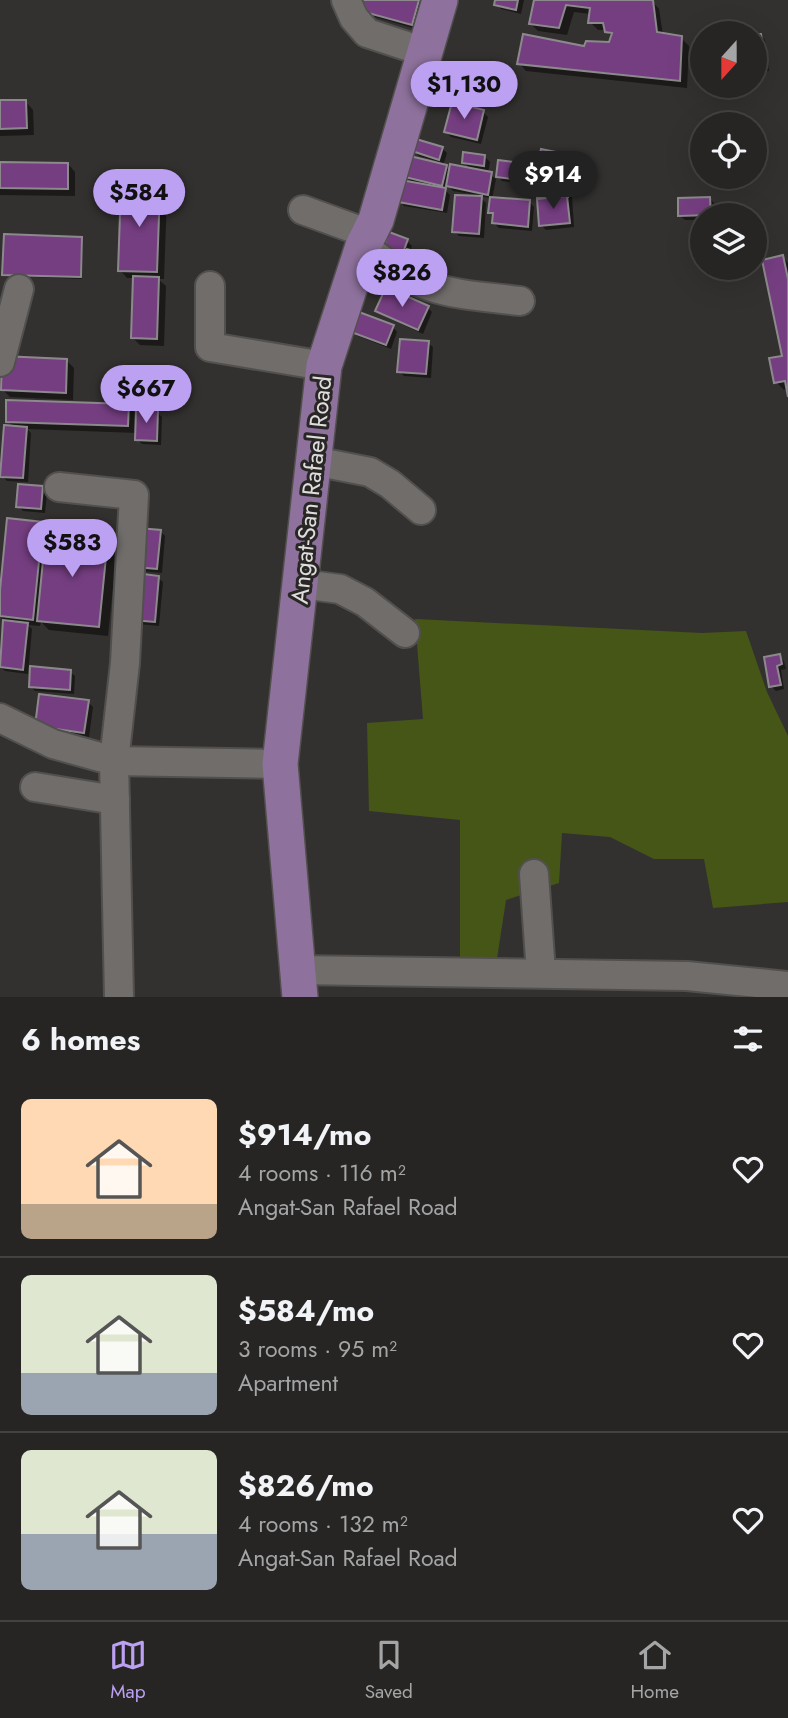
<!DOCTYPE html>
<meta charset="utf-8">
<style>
:root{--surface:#262523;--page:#2e2d2b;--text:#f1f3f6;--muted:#a4a5a6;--line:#424241;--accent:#bca0f2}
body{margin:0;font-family:Jost,sans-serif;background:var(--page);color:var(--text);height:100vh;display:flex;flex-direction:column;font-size:26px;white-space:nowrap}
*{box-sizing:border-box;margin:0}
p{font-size:23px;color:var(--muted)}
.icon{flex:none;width:38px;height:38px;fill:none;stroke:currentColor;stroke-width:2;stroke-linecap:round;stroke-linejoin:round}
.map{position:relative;height:997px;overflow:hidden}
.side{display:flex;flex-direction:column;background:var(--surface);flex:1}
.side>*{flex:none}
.needle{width:46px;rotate:201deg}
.tools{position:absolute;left:690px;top:21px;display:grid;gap:14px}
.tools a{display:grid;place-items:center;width:77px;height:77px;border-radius:50%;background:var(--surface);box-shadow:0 7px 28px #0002,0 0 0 2px var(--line);font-size:35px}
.price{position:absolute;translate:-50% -60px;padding:0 16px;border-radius:24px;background:var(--accent);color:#111;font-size:23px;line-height:46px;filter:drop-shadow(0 2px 4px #0008)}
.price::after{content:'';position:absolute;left:50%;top:42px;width:21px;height:16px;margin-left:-10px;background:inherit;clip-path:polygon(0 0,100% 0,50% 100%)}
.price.active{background:#222;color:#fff}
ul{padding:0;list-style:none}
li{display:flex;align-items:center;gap:21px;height:175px;padding:0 21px}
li+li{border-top:2px solid var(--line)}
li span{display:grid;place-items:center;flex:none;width:196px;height:140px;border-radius:10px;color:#555}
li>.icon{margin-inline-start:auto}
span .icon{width:84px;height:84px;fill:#fffc;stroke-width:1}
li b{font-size:30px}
h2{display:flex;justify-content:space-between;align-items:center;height:84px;padding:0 21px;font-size:30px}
.menu{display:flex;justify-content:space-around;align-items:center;height:98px;border-top:2px solid var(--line);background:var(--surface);font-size:19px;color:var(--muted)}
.menu a{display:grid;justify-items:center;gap:4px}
.menu .active{color:var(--accent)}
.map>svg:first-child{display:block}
.green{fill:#465617}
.shadow{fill:#0007}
.building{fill:#753e81;stroke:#8c898c;stroke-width:2}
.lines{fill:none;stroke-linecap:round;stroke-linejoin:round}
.minor-casing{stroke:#52504e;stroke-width:32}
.major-casing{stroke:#52504e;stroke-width:38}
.minor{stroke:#706d6b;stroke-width:28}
.major{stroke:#8e719c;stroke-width:35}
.labels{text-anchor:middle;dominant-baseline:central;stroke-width:6;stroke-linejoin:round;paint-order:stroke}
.street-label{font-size:24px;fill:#e0dedd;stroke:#292725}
</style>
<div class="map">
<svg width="788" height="997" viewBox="0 0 788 997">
<rect width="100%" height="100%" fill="#33312f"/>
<!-- green -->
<polygon class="green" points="415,619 702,633 746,631 767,692 788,736 788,902 713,908 704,859 654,859 610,837 562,833 559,883 506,900 496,965 460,964 460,820 369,811 367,723 423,719"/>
<!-- shadow -->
<g class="shadow">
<polygon points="364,0 419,0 424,5 416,29 375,17"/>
<polygon points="497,0 524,0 521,14 501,9 496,4"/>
<polygon points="535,0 652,1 659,9 663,35 681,38 689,46 687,88 526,71 519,63 611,44 612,37 606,30 598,30 590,22 591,14 574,12 567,35 538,31 531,24"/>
<polygon points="754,36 760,36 765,40 769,71 754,72"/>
<polygon points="0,102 26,102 33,110 34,135 0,136"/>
<polygon points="483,112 488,117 481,144 451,137 446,132"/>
<polygon points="442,148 447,153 443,166 451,171 471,170 464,162 485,157 490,162 488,173 496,179 492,199 530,202 534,207 532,231 499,228 494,223 494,216 490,212 491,198 479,196 486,203 484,238 459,236 454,231 476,195 453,191 448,185 446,191 450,195 447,213 404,206 400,201 415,185 407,177 437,164 437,161 419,156 414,151"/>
<polygon points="571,156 575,161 571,181 574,227 546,230 541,225 538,177 553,175 544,173 539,168"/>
<polygon points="0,163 68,164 75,172 75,196 0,195"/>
<polygon points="529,166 534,171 532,185 502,181 498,176"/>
<polygon points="159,189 167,197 164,279 158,279 166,286 164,346 140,345 133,338 135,278 127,278 120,270"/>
<polygon points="710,199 715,204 715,215 702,215 702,220 685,220 680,216"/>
<polygon points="81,239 83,241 82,279 6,276 4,274"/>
<polygon points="407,241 412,246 410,251 440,261 445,266 440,283 388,259"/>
<polygon points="783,257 788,263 788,389 784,390 776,382 784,357"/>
<polygon points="428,308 432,312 423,334 382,315 377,310"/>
<polygon points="393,327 397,332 391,349 358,336 353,332"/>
<polygon points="428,343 433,347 431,378 404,376 399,371"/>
<polygon points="66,360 74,368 73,400 10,397 3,390"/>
<polygon points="128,406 138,415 157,412 162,417 161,445 142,444 137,439 137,433 27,429 31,433 28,482 7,481 2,476 14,427 7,421"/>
<polygon points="42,488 47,493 45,513 23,511 18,506"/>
<polygon points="42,523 50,531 107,539 117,549 108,636 49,630 41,622 40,626 28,625 32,629 28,674 5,671 0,667 5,621 0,616 0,607"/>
<polygon points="160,531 165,536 162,573 141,571"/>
<polygon points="158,578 163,582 159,626 138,624"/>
<polygon points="779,656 784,661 786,669 781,670 784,689 776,691 771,686"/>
<polygon points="70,672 75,676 74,694 35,691 30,686"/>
<polygon points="88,702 93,707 89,737 42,730"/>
</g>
<!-- building -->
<g class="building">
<polygon points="362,0 419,0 412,25 368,13"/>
<polygon points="495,0 518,0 516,10 494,5"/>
<polygon points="534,0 653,0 657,32 682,36 680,81 517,64 523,34 584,46 586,41 609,42 612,33 605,32 603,23 588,23 590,8 566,5 559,28 529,24"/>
<polygon points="754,34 761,34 765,66 754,68"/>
<polygon points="0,100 26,100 27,128 0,129"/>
<polygon points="452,102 484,110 477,140 444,132"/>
<polygon points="416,139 443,147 439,160 412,151"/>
<polygon points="541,149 571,155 567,175 537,169"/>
<polygon points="463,152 485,155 484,166 462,163"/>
<polygon points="410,156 447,165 442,186 405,177"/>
<polygon points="498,160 530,164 528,181 496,177"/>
<polygon points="0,162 68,163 68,189 0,188"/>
<polygon points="450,164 492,172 488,195 446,186"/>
<polygon points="567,174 568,197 537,198 536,176"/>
<polygon points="401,180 446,188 442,210 398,202"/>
<polygon points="121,186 160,188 157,272 118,271"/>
<polygon points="455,195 482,196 479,234 452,232"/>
<polygon points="567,196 570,223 539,226 537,199"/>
<polygon points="490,197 530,200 528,227 492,223 493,213 488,213"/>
<polygon points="710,197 711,215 678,216 678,198"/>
<polygon points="389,232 408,239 400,261 381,254"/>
<polygon points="4,234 82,237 81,277 2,275"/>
<polygon points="407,249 441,259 435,280 401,269"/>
<polygon points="783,255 788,279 788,397 785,381 774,383 769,358 782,356 762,260"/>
<polygon points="133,276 159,277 157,339 131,338"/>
<polygon points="386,287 429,306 418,330 375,311"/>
<polygon points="359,312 394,325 386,345 351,332"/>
<polygon points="400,339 429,341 426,374 397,372"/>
<polygon points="2,356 67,359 66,393 1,390"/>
<polygon points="6,400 129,404 128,426 6,422"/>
<polygon points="136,409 158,410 157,441 135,440"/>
<polygon points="4,425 27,427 23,478 0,477"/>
<polygon points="18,484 43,486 41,509 16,507"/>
<polygon points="7,518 43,522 33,620 0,616 0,590"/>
<polygon points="138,528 161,530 157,569 135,567"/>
<polygon points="46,530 108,537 99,627 37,621"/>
<polygon points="136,573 159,576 155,622 131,620"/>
<polygon points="3,620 28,623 23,670 0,667"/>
<polygon points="780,654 782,664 777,666 781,685 769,687 764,657"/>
<polygon points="30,666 71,670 70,690 29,687"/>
<polygon points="39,694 89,700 84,733 35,726"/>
</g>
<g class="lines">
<defs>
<g id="minor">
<polyline points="346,0 354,18 367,33 425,52"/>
<polyline points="303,210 369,234"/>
<path d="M 363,246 C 383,261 404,277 429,286 C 457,296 490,297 520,301"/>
<polyline points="210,286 210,347 324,366"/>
<polyline points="0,362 19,289"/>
<polyline points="314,461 370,472 390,484 421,510"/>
<polyline points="59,487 134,495 125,663 114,761 119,997"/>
<polyline points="301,584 340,589 365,602 405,633"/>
<polyline points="0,718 53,744 114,761 280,764"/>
<polyline points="35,787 115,800"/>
<polyline points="534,874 541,973"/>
<polyline points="298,970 687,976 788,986"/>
</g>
<polyline id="major" points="300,997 280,764 324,366 363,246 376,220 440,0"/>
</defs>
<!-- minor casing -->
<use href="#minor" class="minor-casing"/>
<!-- major casing -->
<use href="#major" class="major-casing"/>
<!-- minor -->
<use href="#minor" class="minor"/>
<!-- major -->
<use href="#major" class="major"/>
</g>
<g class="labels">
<!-- street labels -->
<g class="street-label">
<text transform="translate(311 490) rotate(-84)">Angat-San Rafael Road</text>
</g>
</g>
</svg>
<div class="tools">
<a><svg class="needle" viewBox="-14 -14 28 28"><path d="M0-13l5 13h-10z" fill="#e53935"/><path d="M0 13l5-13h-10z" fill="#a4a5a6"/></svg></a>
<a><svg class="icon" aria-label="locate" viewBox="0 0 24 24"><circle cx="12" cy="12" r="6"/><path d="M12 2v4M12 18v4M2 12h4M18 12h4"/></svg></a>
<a><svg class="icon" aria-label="layers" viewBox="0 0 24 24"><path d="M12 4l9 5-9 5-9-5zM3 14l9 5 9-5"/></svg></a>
</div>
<b class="price" style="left:464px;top:121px">$1,130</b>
<b class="price active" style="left:553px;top:211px">$914</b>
<b class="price" style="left:139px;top:229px">$584</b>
<b class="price" style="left:402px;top:309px">$826</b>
<b class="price" style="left:146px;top:425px">$667</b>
<b class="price" style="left:72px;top:579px">$583</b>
</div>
<section class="side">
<h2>6 homes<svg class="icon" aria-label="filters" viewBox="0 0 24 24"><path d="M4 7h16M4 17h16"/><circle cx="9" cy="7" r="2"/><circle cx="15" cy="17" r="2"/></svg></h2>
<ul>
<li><span style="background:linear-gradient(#ffd9b3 75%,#b9a48a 0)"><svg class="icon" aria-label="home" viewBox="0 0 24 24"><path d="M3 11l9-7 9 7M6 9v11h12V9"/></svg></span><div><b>$914/mo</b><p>4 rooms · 116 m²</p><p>Angat-San Rafael Road</p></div><svg class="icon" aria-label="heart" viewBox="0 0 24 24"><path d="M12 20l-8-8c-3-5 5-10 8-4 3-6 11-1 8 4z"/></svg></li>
<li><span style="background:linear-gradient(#dfe7d0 70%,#9aa5b1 0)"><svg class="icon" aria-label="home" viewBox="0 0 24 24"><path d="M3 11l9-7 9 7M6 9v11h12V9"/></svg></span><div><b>$584/mo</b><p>3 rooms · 95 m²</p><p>Apartment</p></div><svg class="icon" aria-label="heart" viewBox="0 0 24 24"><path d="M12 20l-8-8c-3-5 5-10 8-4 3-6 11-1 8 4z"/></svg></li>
<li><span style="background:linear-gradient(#dfe7d0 60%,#9aa5b1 0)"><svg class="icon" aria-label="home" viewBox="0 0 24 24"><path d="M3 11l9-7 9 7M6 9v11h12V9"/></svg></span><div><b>$826/mo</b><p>4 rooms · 132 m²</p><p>Angat-San Rafael Road</p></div><svg class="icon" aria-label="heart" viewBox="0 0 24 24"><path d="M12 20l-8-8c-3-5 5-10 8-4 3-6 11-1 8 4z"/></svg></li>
</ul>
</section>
<nav class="menu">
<a class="active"><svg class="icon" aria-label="map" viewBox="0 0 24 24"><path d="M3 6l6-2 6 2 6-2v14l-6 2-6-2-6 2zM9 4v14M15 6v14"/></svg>Map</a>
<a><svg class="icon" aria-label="saved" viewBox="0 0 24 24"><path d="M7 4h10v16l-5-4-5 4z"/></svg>Saved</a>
<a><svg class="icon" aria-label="home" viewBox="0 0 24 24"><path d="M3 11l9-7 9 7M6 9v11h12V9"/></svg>Home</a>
</nav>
